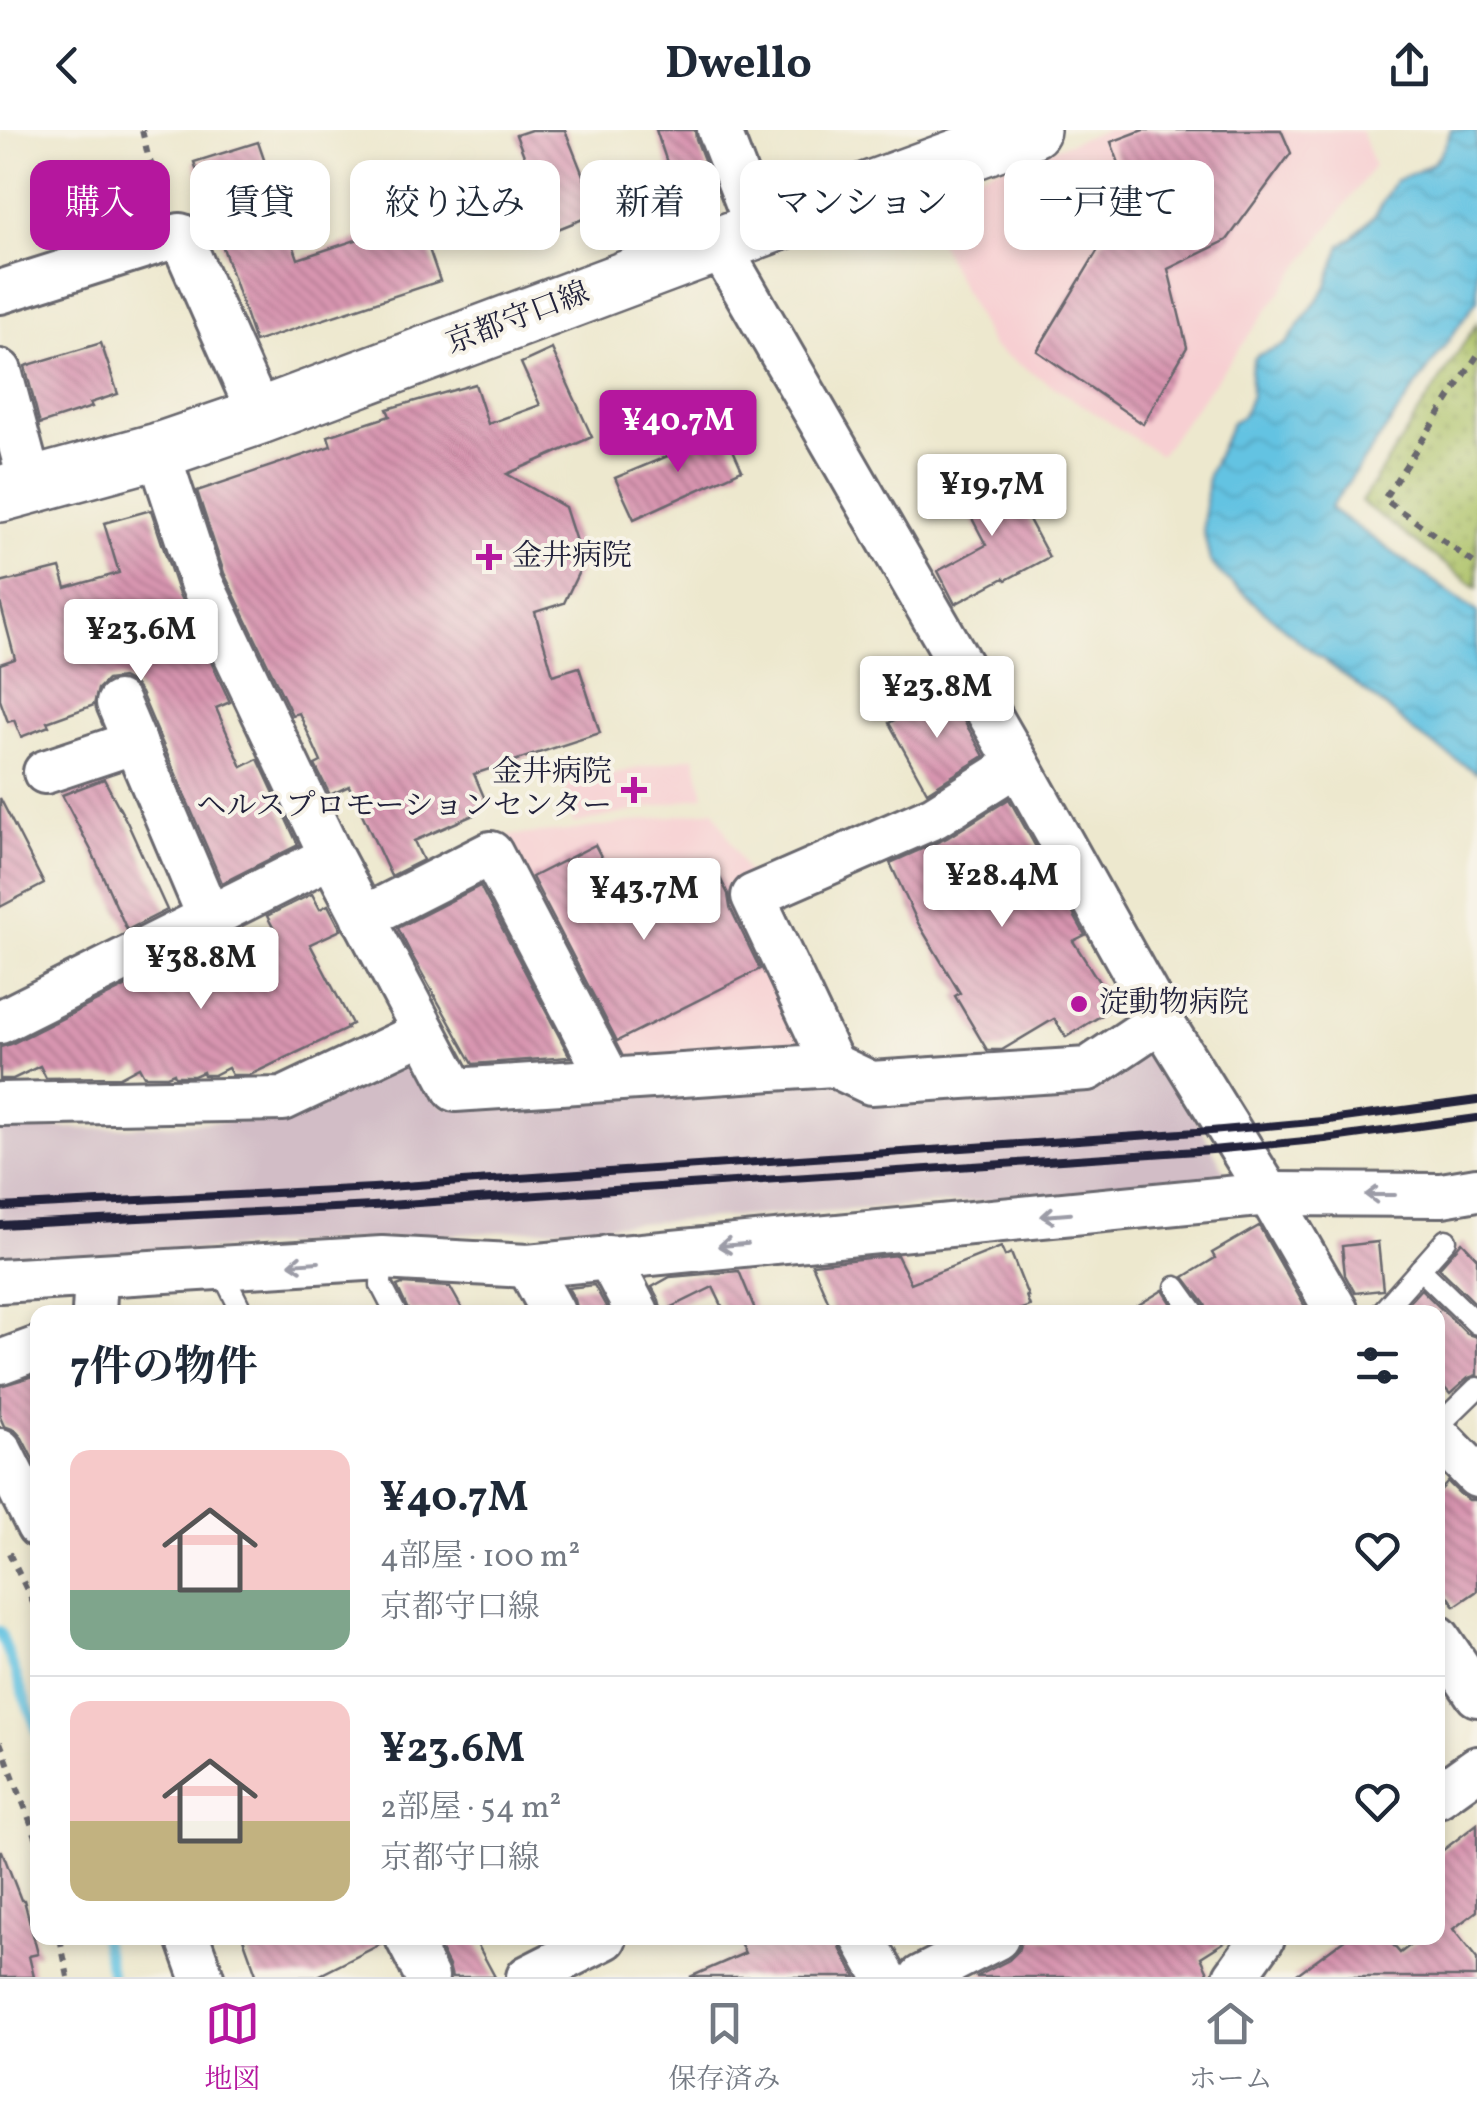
<!DOCTYPE html>
<html lang="ja">
<meta charset="utf-8">
<style>
:root{--surface:#fff;--page:#f2f2f3;--text:#1f2937;--muted:#747a83;--line:#e0e1e3;--accent:#b5179e}
body{margin:0;font-family:Vollkorn,"Noto Serif JP",serif;background:var(--page);color:var(--text);height:100vh;display:flex;flex-direction:column;font-size:38px;white-space:nowrap}
*{box-sizing:border-box;margin:0}
p{font-size:32px;color:var(--muted)}
.icon{flex:none;width:55px;height:55px;fill:none;stroke:currentColor;stroke-width:2;stroke-linecap:round;stroke-linejoin:round}
.map{position:relative;flex:1;overflow:hidden}
.drawer{position:absolute;left:30px;top:1175px;width:1415px;height:640px;display:flex;flex-direction:column;background:var(--surface);border-radius:20px;box-shadow:0 5px 15px #0003}
.drawer>*{flex:none}
.banner{position:absolute;left:30px;top:30px;width:1418px;height:90px;display:flex;gap:20px}
.price{position:absolute;translate:-50% -85px;padding:0 22px;border-radius:10px;background:#fff;color:#222;font-size:32px;line-height:65px;filter:drop-shadow(0 2px 5px #0008)}
.price::after{content:'';position:absolute;left:50%;top:60px;width:30px;height:22px;margin-left:-15px;background:inherit;clip-path:polygon(0 0,100% 0,50% 100%)}
.price.selected{background:var(--accent);color:#fff}
ul{padding:0;list-style:none}
li{display:flex;align-items:center;gap:30px;height:250px;padding:0 40px}
li+li{border-top:2px solid var(--line)}
li span{display:grid;place-items:center;flex:none;width:280px;height:200px;border-radius:20px;color:#555}
li>.icon{margin-inline-start:auto}
span .icon{width:120px;height:120px;fill:#fffc;stroke-width:1}
li b{font-size:42px}
h2{display:flex;justify-content:space-between;align-items:center;height:120px;padding:0 40px;font-size:42px}
.tag{padding:0 35px;border-radius:20px;background:var(--surface);box-shadow:0 5px 15px #0003;font-size:35px;line-height:90px}
.tag.selected{background:var(--accent);color:#fff}
header{display:flex;justify-content:space-between;align-items:center;height:130px;padding:0 40px;background:var(--surface);font-size:45px;font-weight:700}
.tab-bar{display:flex;justify-content:space-around;align-items:center;height:140px;border-top:2px solid var(--line);background:var(--surface);font-size:28px;color:var(--muted)}
.tab-bar a{display:grid;justify-items:center;gap:5px}
.tab-bar .selected{color:var(--accent)}
.map>svg:first-child{display:block}
.built{fill:#f7cfd2}
.railway{fill:#d2bdc6}
.park{fill:url(#park-dots);stroke:#667250;stroke-width:2.5}
.water{fill:url(#water-waves);stroke:#43728e;stroke-width:2.5}
.lines{fill:none;stroke-linecap:round;stroke-linejoin:round}
.stream{stroke:#64c3e2;stroke-width:10}
.building{fill:url(#building-back-hatch)}
.service-casing{stroke:#69676e;stroke-width:25}
.minor-casing{stroke:#69676e;stroke-width:48}
.primary-casing{stroke:#69676e;stroke-width:60}
.path{stroke:#69676e;stroke-width:6;stroke-dasharray:8 8;stroke-linecap:butt}
.service{stroke:#fff;stroke-width:20}
.minor{stroke:#fff;stroke-width:42}
.primary{stroke:#fff;stroke-width:55}
.rail{stroke:#22223b;stroke-width:8}
.oneway{stroke:#9c9ca7}
.poi-dot{fill:#b5179e;stroke:#f7f3e8;stroke-width:4}
.labels{text-anchor:middle;dominant-baseline:central;stroke-width:8;stroke-linejoin:round;paint-order:stroke}
.street-label{font-size:30px;fill:#22223b;stroke:#f7f3e8}
.poi-label{font-size:30px;fill:#22223b;stroke:#f7f3e8;text-anchor:start}
</style>
<header><svg class="icon" aria-label="back" viewBox="0 0 24 24"><path d="M15 5l-7 7 7 7"/></svg>Dwello<svg class="icon" aria-label="share" viewBox="0 0 24 24"><path d="M12 15V3M7 8l5-5 5 5M5 13v7h14v-7"/></svg></header>
<div class="map">
<svg width="1477" height="1847" viewBox="0 0 1477 1847">
<defs>
<pattern id="park-dots" width="8" height="8" patternUnits="userSpaceOnUse" patternTransform="scale(2.5)"><rect width="8" height="8" fill="#abc165"/><path d="M2 2h.1M6 6h.1" fill="none" stroke="#8b9c54" stroke-width="1.8" stroke-linecap="round"/></pattern>
<pattern id="water-waves" width="16" height="10" patternUnits="userSpaceOnUse" patternTransform="scale(2.5)"><rect width="16" height="10" fill="#64c3e2"/><path d="M0 5q4-4 8 0t8 0" fill="none" stroke="#56a7c3"/></pattern>
<pattern id="building-back-hatch" width="6" height="6" patternUnits="userSpaceOnUse" patternTransform="scale(2.5)"><rect width="6" height="6" fill="#d895b0"/><path d="M-1 5l2 2M0 0l6 6M5-1l2 2" fill="none" stroke="#af7990"/></pattern>
</defs>
<rect width="100%" height="100%" fill="#f7f3e8"/>
<filter id="ink" filterUnits="userSpaceOnUse"><feTurbulence type="fractalNoise" baseFrequency=".01" numOctaves="2"/><feDisplacementMap in="SourceGraphic" scale="20" xChannelSelector="R" yChannelSelector="G"/><feConvolveMatrix kernelMatrix="1 2 1 2 8 2 1 2 1" color-interpolation-filters="sRGB"/></filter>
<filter id="wash" filterUnits="userSpaceOnUse"><feTurbulence type="fractalNoise" baseFrequency=".0048" numOctaves="4" result="noise"/><feDisplacementMap in="SourceGraphic" scale="40" xChannelSelector="R" yChannelSelector="G"/><feGaussianBlur stdDeviation="2.25" result="paint"/><feColorMatrix in="noise" values="0 0 0 0 0 0 0 0 0 0 0 0 0 0 0 0 0 1.4 0 .05"/><feComposite in="paint" operator="in"/></filter>
<g filter="url(#wash)">
<rect width="100%" height="100%" fill="#ede8ce"/>
<!-- built -->
<g class="built">
<polygon points="1106,0 1361,0 1374,36 1160,325 992,217 917,69 962,50"/>
<polygon points="695,626 704,666 573,694 565,654"/>
<polygon points="714,680 753,754 811,902 794,925 635,933 608,923 500,706 567,701"/>
</g>
<!-- railway -->
<polygon class="railway" points="1139,919 1159,922 1233,1056 0,1133 0,995 95,999 289,987 423,927 443,976"/>
<!-- park -->
<polygon class="park" points="1477,193 1477,458 1361,372"/>
<!-- water -->
<path class="water" d="M 1451,0 L 1477,0 L 1477,170 L 1330,378 L 1477,482 L 1477,643 L 1415,603 L 1391,581 L 1299,511 L 1221,444 L 1210,431 L 1203,398 L 1208,345 L 1232,292 L 1243,286 L 1251,265 L 1251,241 L 1254,229 L 1258,225 L 1286,214 L 1326,158 L 1341,115 L 1351,109 L 1374,86 L 1395,51 C 1427,36 1439,38 1451,0 Z"/>
<g class="lines">
<!-- stream -->
<g class="stream">
<polyline points="0,1501 38,1603"/>
<polyline points="103,1808 112,1847"/>
</g>
</g>
<g id="blocks">
<!-- building -->
<g class="building">
<polygon points="531,0 565,0 598,83 553,101 516,5"/>
<polygon points="656,0 695,0 696,9 714,56 679,68"/>
<polygon points="1143,0 1281,0 1291,23 1227,110 1168,139 1187,217 1143,294 1037,221 1131,65 1111,12"/>
<polygon points="258,12 298,129 411,92 400,59 446,44 457,78 420,93 440,151 255,212 194,32"/>
<polygon points="101,213 118,264 90,273 92,277 40,294 25,236"/>
<polygon points="552,219 592,307 507,344 565,377 583,433 564,473 535,482 553,545 579,537 600,603 474,644 487,674 476,678 478,683 414,711 423,730 391,746 349,656 330,665 315,635 321,632 299,583 292,585 224,443 197,361 331,316 328,306 390,286 387,279 475,254 488,294 540,275 521,233"/>
<polygon points="725,302 742,340 634,389 615,348"/>
<polygon points="989,335 1018,388 1026,384 1049,427 1006,450 1004,448 955,474 938,441 986,415 954,354"/>
<polygon points="151,380 178,462 230,572 216,578 242,637 258,629 298,715 222,753 141,563 134,554 122,548 107,550 98,559 94,575 47,592 49,596 21,607 14,590 8,592 0,570 0,534 15,529 0,472 0,453 60,438 66,458 119,443 104,393"/>
<polygon points="947,561 984,626 927,662 889,593"/>
<polygon points="104,649 127,692 167,780 127,800 92,722 62,665"/>
<polygon points="0,668 44,754 0,777"/>
<polygon points="1009,669 1085,805 1073,811 1115,877 1066,907 1054,889 1002,920 987,920 955,866 960,863 918,793 890,733 947,708"/>
<polygon points="595,715 608,740 611,739 636,788 719,746 728,764 730,777 760,839 617,911 532,747"/>
<polygon points="480,756 570,927 473,934 410,822 398,798"/>
<polygon points="312,764 320,779 328,775 341,800 310,814 352,894 346,897 347,899 250,945 232,945 228,938 214,945 204,945 203,942 194,946 175,946 174,943 167,946 144,946 139,937 120,947 46,948 40,936 13,949 0,949 0,917 11,914 217,811 225,828 276,803 267,786"/>
<polygon points="1259,1096 1308,1182 1208,1182 1205,1174 1184,1147 1215,1128 1212,1123"/>
<polygon points="1378,1112 1383,1160 1355,1163 1345,1145 1342,1116"/>
<polygon points="1462,1112 1477,1128 1477,1175 1439,1138"/>
<polygon points="1001,1117 1005,1126 1011,1123 1028,1166 1026,1166 1030,1176 1014,1182 833,1182 812,1134 897,1125 911,1153"/>
<polygon points="739,1141 756,1182 725,1182 713,1157 662,1182 659,1170 652,1157 670,1147"/>
<polygon points="402,1154 450,1157 464,1182 409,1182 397,1156"/>
<polygon points="594,1155 609,1182 578,1182 575,1170 568,1158"/>
<polygon points="1421,1159 1467,1204 1477,1207 1477,1245 1468,1248 1450,1264 1438,1250 1438,1182 1400,1182"/>
<polygon points="1163,1160 1177,1182 1127,1182"/>
<polygon points="34,1246 38,1254 38,1339 22,1308 15,1300 4,1296 0,1287 0,1256"/>
<polygon points="1448,1352 1460,1364 1469,1370 1477,1370 1477,1461 1455,1476 1438,1451 1438,1363"/>
<polygon points="1477,1694 1477,1781 1453,1799 1477,1829 1477,1847 1293,1847 1346,1808 1387,1808 1400,1823 1420,1808 1438,1808 1438,1724"/>
<polygon points="0,1721 2,1721 21,1770 24,1770 38,1824 29,1826 34,1847 0,1847"/>
<polygon points="243,1808 382,1808 383,1813 316,1847 257,1847"/>
<polygon points="435,1808 474,1808 495,1847 452,1847 449,1836"/>
<polygon points="738,1808 838,1808 841,1820 856,1847 690,1847 745,1823"/>
<polygon points="1022,1808 1231,1808 1201,1827 1210,1847 976,1847 1009,1830 1018,1821"/>
</g>
</g>
</g>
<g filter="url(#ink)">
<use href="#blocks" fill-opacity="0" stroke="#69676e" stroke-width="2.5"/>
<g class="lines">
<defs>
<g id="service">
<polyline points="382,1128 381,1155 395,1182"/>
<polyline points="220,1138 242,1182"/>
<polyline points="1420,1139 1477,1194"/>
<polyline points="1176,1157 1194,1182"/>
<polyline points="1382,1182 1446,1110"/>
<polyline points="1438,1296 1477,1258"/>
</g>
<g id="minor">
<polyline points="719,0 758,101"/>
<polyline points="718,114 1018,634 1161,890 1269,1064 1337,1182"/>
<polyline points="0,162 180,105 260,286"/>
<polyline points="0,241 31,356"/>
<polyline points="158,321 201,452 331,726 455,960 833,935 753,766 934,687 1018,634"/>
<polyline points="118,573 209,787"/>
<polyline points="45,642 135,612"/>
<polyline points="363,788 491,723 609,949"/>
<polyline points="0,892 331,726"/>
<polyline points="833,935 871,953 1088,939 1161,890"/>
<polyline points="0,974 283,969 424,902"/>
<polyline points="608,1127 637,1182"/>
<polyline points="528,1136 553,1182"/>
<polyline points="0,1151 382,1128 528,1136 1269,1064 1442,1065 1477,1059"/>
<polyline points="94,1182 96,1146"/>
<polyline points="0,1232 38,1218"/>
<polyline points="1438,1306 1477,1346"/>
<polyline points="0,1320 38,1396"/>
<polyline points="1438,1507 1477,1565"/>
<polyline points="1438,1666 1477,1638"/>
<polyline points="188,1808 202,1847"/>
<polyline points="407,1808 427,1847"/>
<polyline points="863,1808 885,1847"/>
<polyline points="528,1847 605,1808"/>
<polyline points="921,1847 997,1808"/>
<polyline points="1235,1847 1263,1808"/>
</g>
<polyline id="primary" points="0,364 158,321 260,286 690,125 1032,0"/>
</defs>
<!-- service casing -->
<use href="#service" class="service-casing"/>
<!-- minor casing -->
<use href="#minor" class="minor-casing"/>
<!-- primary casing -->
<use href="#primary" class="primary-casing"/>
<!-- path -->
<g class="path">
<polyline points="142,0 148,26 166,70"/>
<polyline points="1477,226 1384,369 1477,435"/>
<polyline points="9,1423 38,1483"/>
<polyline points="0,1612 38,1712"/>
<polyline points="60,1808 68,1847"/>
</g>
<!-- service -->
<use href="#service" class="service"/>
<!-- minor -->
<use href="#minor" class="minor"/>
<!-- primary -->
<use href="#primary" class="primary"/>
<!-- rail -->
<g class="rail">
<polyline points="0,1077 373,1058 1211,1001 1322,991 1477,970"/>
<polyline points="0,1095 373,1076 1212,1020 1325,1009 1477,988"/>
</g>
</g>
<!-- one-way arrows -->
<defs><path id="oneway-shaft" d="M-6 0H5M1.5-3L5.5 0L1.5 3" fill="none" stroke-width="1.6" stroke-linecap="round" stroke-linejoin="round" transform="scale(2.5)"/></defs>
<g class="oneway">
<use href="#oneway-shaft" transform="translate(1380 1065) rotate(-180)"/>
<use href="#oneway-shaft" transform="translate(1056 1085) rotate(175)"/>
<use href="#oneway-shaft" transform="translate(733 1115) rotate(175)"/>
<use href="#oneway-shaft" transform="translate(304 1133) rotate(176)"/>
</g>
</g>
<!-- markers -->
<g class="poi-dot">
<path d="M484 412h10v10h10v10h-10v10h-10v-10h-10v-10h10z"/>
<path d="M629 645h10v10h10v10h-10v10h-10v-10h-10v-10h10z"/>
<circle cx="1079" cy="874" r="10"/>
</g>
<g class="labels">
<!-- street labels -->
<g class="street-label">
<text transform="translate(518 189) rotate(-21)">京都守口線</text>
</g>
<!-- poi labels -->
<g class="poi-label">
<text x="512" y="427">金井病院</text>
<text x="612" y="643" text-anchor="end">金井病院<tspan x="612" dy="34">ヘルスプロモーションセンター</tspan></text>
<text x="1099" y="874">淀動物病院</text>
</g>
</g>
</svg>
<b class="price selected" style="left:678px;top:345px">¥40.7M</b>
<b class="price" style="left:992px;top:409px">¥19.7M</b>
<b class="price" style="left:141px;top:554px">¥23.6M</b>
<b class="price" style="left:937px;top:611px">¥23.8M</b>
<b class="price" style="left:1002px;top:800px">¥28.4M</b>
<b class="price" style="left:644px;top:813px">¥43.7M</b>
<b class="price" style="left:201px;top:882px">¥38.8M</b>
<div class="banner">
<a class="tag selected">購入</a>
<a class="tag">賃貸</a>
<a class="tag">絞り込み</a>
<a class="tag">新着</a>
<a class="tag">マンション</a>
<a class="tag">一戸建て</a>
</div>
<section class="drawer">
<h2>7件の物件<svg class="icon" aria-label="filters" viewBox="0 0 24 24"><path d="M4 7h16M4 17h16"/><circle cx="9" cy="7" r="2"/><circle cx="15" cy="17" r="2"/></svg></h2>
<ul>
<li><span style="background:linear-gradient(#f6c9c9 70%,#7fa58c 0)"><svg class="icon" aria-label="home" viewBox="0 0 24 24"><path d="M3 11l9-7 9 7M6 9v11h12V9"/></svg></span><div><b>¥40.7M</b><p>4部屋 · 100 m²</p><p>京都守口線</p></div><svg class="icon" aria-label="heart" viewBox="0 0 24 24"><path d="M12 20l-8-8c-3-5 5-10 8-4 3-6 11-1 8 4z"/></svg></li>
<li><span style="background:linear-gradient(#f6c9c9 60%,#c2b280 0)"><svg class="icon" aria-label="home" viewBox="0 0 24 24"><path d="M3 11l9-7 9 7M6 9v11h12V9"/></svg></span><div><b>¥23.6M</b><p>2部屋 · 54 m²</p><p>京都守口線</p></div><svg class="icon" aria-label="heart" viewBox="0 0 24 24"><path d="M12 20l-8-8c-3-5 5-10 8-4 3-6 11-1 8 4z"/></svg></li>
</ul>
</section>
</div>
<nav class="tab-bar">
<a class="selected"><svg class="icon" aria-label="map" viewBox="0 0 24 24"><path d="M3 6l6-2 6 2 6-2v14l-6 2-6-2-6 2zM9 4v14M15 6v14"/></svg>地図</a>
<a><svg class="icon" aria-label="saved" viewBox="0 0 24 24"><path d="M7 4h10v16l-5-4-5 4z"/></svg>保存済み</a>
<a><svg class="icon" aria-label="home" viewBox="0 0 24 24"><path d="M3 11l9-7 9 7M6 9v11h12V9"/></svg>ホーム</a>
</nav>
